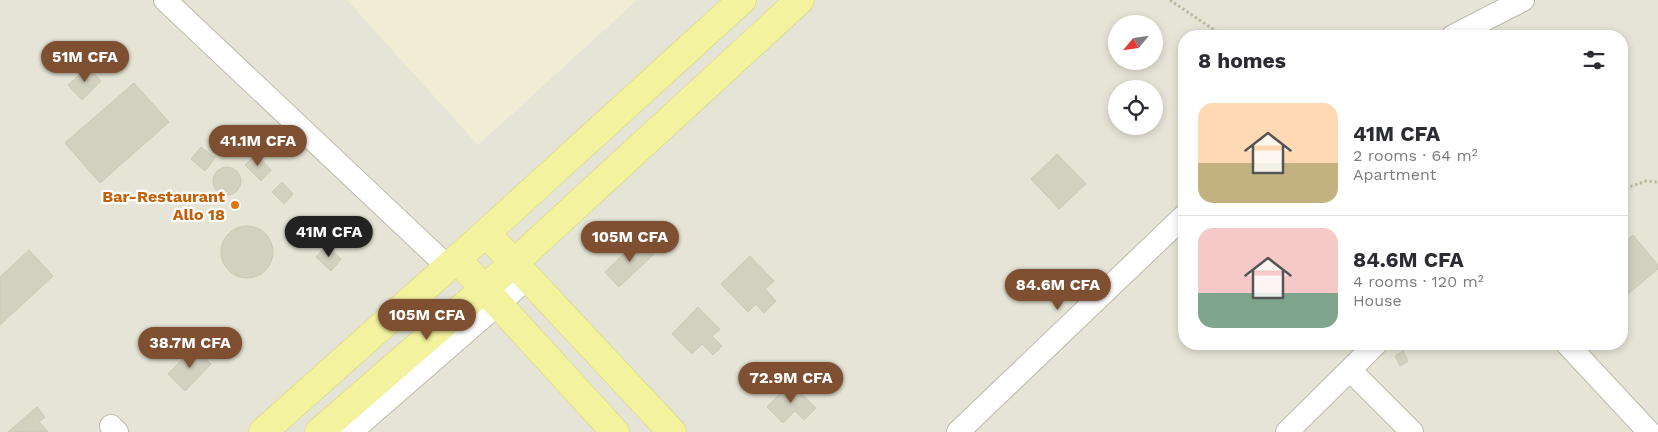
<!DOCTYPE html>
<meta charset="utf-8">
<style>
:root{--surface:#fff;--page:#f7f7f7;--text:#2b2b33;--muted:#7c7c81;--line:#e1e1e2;--accent:#7e4f30}
body{margin:0;font-family:"Work Sans",sans-serif;background:var(--page);color:var(--text);height:100vh;display:flex;flex-direction:column;font-size:19px;white-space:nowrap}
*{box-sizing:border-box;margin:0}
p{font-size:16px;color:var(--muted)}
.icon{flex:none;width:28px;height:28px;fill:none;stroke:currentColor;stroke-width:2;stroke-linecap:round;stroke-linejoin:round}
.map{position:relative;flex:1;overflow:hidden}
.panel{position:absolute;left:1178px;top:30px;width:450px;height:320px;display:flex;flex-direction:column;background:var(--surface);border-radius:20px;box-shadow:0 2px 8px #0003}
.panel>*{flex:none}
.needle{width:32px;rotate:241deg}
.buttons{position:absolute;left:1108px;top:15px;display:grid;gap:10px}
.buttons a{display:grid;place-items:center;width:55px;height:55px;border-radius:50%;background:var(--surface);box-shadow:0 2px 8px #0003;font-size:25px}
.price{position:absolute;translate:-50% -42px;padding:0 11px;border-radius:18px;background:var(--accent);color:#fff;font-size:16px;line-height:32px;filter:drop-shadow(0 1px 2px #0008)}
.price::after{content:'';position:absolute;left:50%;top:30px;width:15px;height:11px;margin-left:-8px;background:inherit;clip-path:polygon(0 0,100% 0,50% 100%)}
.price.selected{background:#222;color:#fff}
ul{padding:0;list-style:none}
li{display:flex;align-items:center;gap:15px;height:125px;padding:0 20px}
li+li{border-top:1px solid var(--line)}
li span{display:grid;place-items:center;flex:none;width:140px;height:100px;border-radius:15px;color:#555}
li>.icon{margin-inline-start:auto}
span .icon{width:60px;height:60px;fill:#fffc;stroke-width:1}
li b{font-size:21px}
h2{display:flex;justify-content:space-between;align-items:center;height:60px;padding:0 20px;font-size:21px}
.map>svg:first-child{display:block}
.residential{fill:#e5e4d6;fill-rule:evenodd}
.commercial{fill:#f1edd4}
.building{fill:#d2d0be;stroke:#ccc9b2}
.lines{fill:none;stroke-linecap:round;stroke-linejoin:round}
.minor-casing{stroke:#bcbbab;stroke-width:24}
.major-casing{stroke:#d6d370;stroke-width:29}
.path{stroke:#bcba9e;stroke-width:3;stroke-dasharray:2.5 2.5;stroke-linecap:butt}
.minor{stroke:#fff;stroke-width:22}
.major{stroke:#f3f29f;stroke-width:28}
.food-dot{fill:#e8710a;stroke:#fff;stroke-width:2}
.labels{text-anchor:middle;dominant-baseline:central;stroke-width:4.5;stroke-linejoin:round;paint-order:stroke}
.food-label{font-size:16px;font-weight:bold;fill:#c56008;stroke:#fff;text-anchor:end}
</style>
<div class="map">
<svg width="1658" height="432" viewBox="0 0 1658 432">
<rect width="100%" height="100%" fill="#f2f1e7"/>
<!-- residential -->
<path class="residential" d="M 0,0 L 1658,0 L 1658,432 L 0,432 ZM 1116,24 L 1154,24 L 1154,61 L 1116,61 ZM 1184,36 L 1621,36 L 1621,344 L 1184,344 ZM 1116,89 L 1154,89 L 1154,126 L 1116,126 Z"/>
<!-- commercial -->
<polygon class="commercial" points="347,0 637,0 478,145"/>
<!-- building -->
<g class="building">
<polygon points="88,67 101,81 82,100 68,85"/>
<polygon points="134,83 169,122 100,183 65,143"/>
<polygon points="201,147 215,158 205,171 191,159"/>
<polygon points="256,154 271,170 261,181 245,165"/>
<polygon points="1057,154 1086,184 1059,209 1031,179"/>
<circle cx="227" cy="181" r="14"/>
<polygon points="282,182 293,194 284,204 272,192"/>
<circle cx="247" cy="252" r="26"/>
<polygon points="1633,235 1658,265 1658,269 1628,294 1621,286 1621,245"/>
<polygon points="640,238 654,254 619,287 605,272"/>
<polygon points="326,246 341,259 331,271 316,257"/>
<polygon points="29,250 53,276 0,325 0,277"/>
<polygon points="750,256 774,281 765,289 776,301 764,313 756,304 748,312 721,284"/>
<polygon points="698,307 720,329 712,336 722,346 713,355 702,344 692,354 672,334"/>
<polygon points="194,347 211,364 185,391 168,374"/>
<polygon points="1403,351 1408,361 1400,366 1395,356"/>
<polygon points="790,383 816,408 804,420 795,411 783,423 767,407"/>
<polygon points="37,407 45,417 39,422 48,432 8,432"/>
</g>
<g class="lines">
<defs>
<g id="minor">
<polyline points="165,0 448,267"/>
<polyline points="1453,36 1523,0"/>
<polyline points="1567,344 1649,432"/>
<polyline points="1350,370 1412,432"/>
<polyline points="111,426 117,432"/>
<polyline points="351,432 528,278"/>
<polyline points="958,432 1184,216"/>
<polyline points="1287,432 1376,344"/>
</g>
<g id="major">
<polyline points="486,233 672,432"/>
<polyline points="457,259 615,432"/>
<polyline points="263,432 486,233 742,0"/>
<polyline points="319,432 514,263 800,0"/>
</g>
</defs>
<!-- minor casing -->
<use href="#minor" class="minor-casing"/>
<!-- major casing -->
<use href="#major" class="major-casing"/>
<!-- path -->
<g class="path">
<polyline points="1170,0 1223,36"/>
<polyline points="1621,190 1646,181 1658,182"/>
</g>
<!-- minor -->
<use href="#minor" class="minor"/>
<!-- major -->
<use href="#major" class="major"/>
</g>
<!-- markers -->
<circle class="food-dot" cx="235" cy="205" r="5"/>
<g class="labels">
<!-- food labels -->
<g class="food-label">
<text x="225" y="196">Bar-Restaurant<tspan x="225" dy="18">Allo 18</tspan></text>
</g>
</g>
</svg>
<div class="buttons">
<a><svg class="needle" viewBox="-14 -14 28 28"><path d="M0-13l5 13h-10z" fill="#e53935"/><path d="M0 13l5-13h-10z" fill="#7c7c81"/></svg></a>
<a><svg class="icon" aria-label="locate" viewBox="0 0 24 24"><circle cx="12" cy="12" r="6"/><path d="M12 2v4M12 18v4M2 12h4M18 12h4"/></svg></a>
</div>
<b class="price" style="left:85px;top:83px">51M CFA</b>
<b class="price" style="left:258px;top:167px">41.1M CFA</b>
<b class="price selected" style="left:329px;top:258px">41M CFA</b>
<b class="price" style="left:630px;top:263px">105M CFA</b>
<b class="price" style="left:1058px;top:311px">84.6M CFA</b>
<b class="price" style="left:427px;top:341px">105M CFA</b>
<b class="price" style="left:190px;top:369px">38.7M CFA</b>
<b class="price" style="left:791px;top:404px">72.9M CFA</b>
<section class="panel">
<h2>8 homes<svg class="icon" aria-label="filters" viewBox="0 0 24 24"><path d="M4 7h16M4 17h16"/><circle cx="9" cy="7" r="2"/><circle cx="15" cy="17" r="2"/></svg></h2>
<ul>
<li><span style="background:linear-gradient(#ffd9b3 60%,#c2b280 0)"><svg class="icon" aria-label="home" viewBox="0 0 24 24"><path d="M3 11l9-7 9 7M6 9v11h12V9"/></svg></span><div><b>41M CFA</b><p>2 rooms · 64 m²</p><p>Apartment</p></div></li>
<li><span style="background:linear-gradient(#f6c9c9 65%,#7fa58c 0)"><svg class="icon" aria-label="home" viewBox="0 0 24 24"><path d="M3 11l9-7 9 7M6 9v11h12V9"/></svg></span><div><b>84.6M CFA</b><p>4 rooms · 120 m²</p><p>House</p></div></li>
</ul>
</section>
</div>
